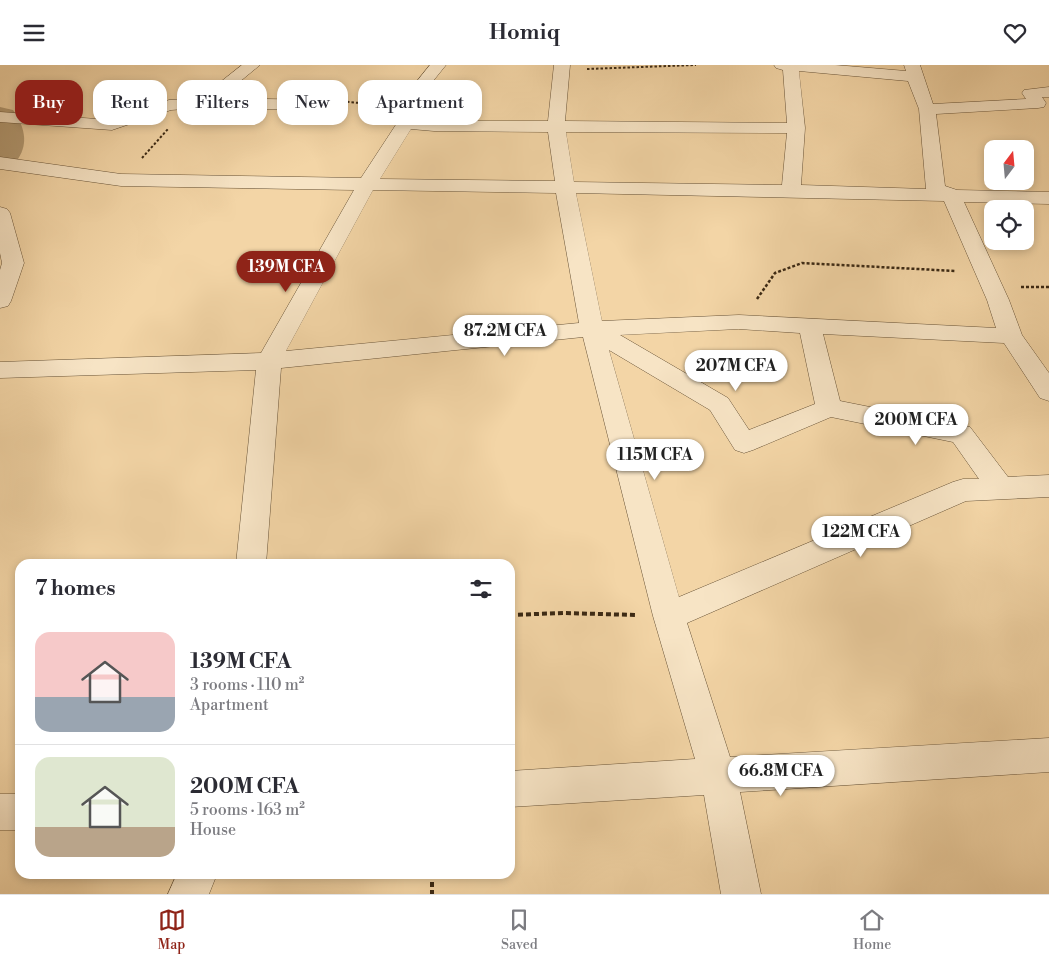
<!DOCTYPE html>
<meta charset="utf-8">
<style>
:root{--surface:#fff;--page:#f2f2f3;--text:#2b2b33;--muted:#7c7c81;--line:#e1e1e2;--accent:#8f2418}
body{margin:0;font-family:"Libre Bodoni",serif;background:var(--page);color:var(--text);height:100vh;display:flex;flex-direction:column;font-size:19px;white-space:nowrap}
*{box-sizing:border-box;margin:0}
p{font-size:16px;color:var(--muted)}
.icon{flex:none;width:28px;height:28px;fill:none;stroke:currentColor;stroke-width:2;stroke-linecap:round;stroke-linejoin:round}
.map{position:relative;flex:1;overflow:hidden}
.panel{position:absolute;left:15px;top:494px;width:500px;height:320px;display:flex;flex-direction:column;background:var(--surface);border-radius:15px;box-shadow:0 2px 8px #0003}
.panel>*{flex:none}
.top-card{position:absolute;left:15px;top:15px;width:500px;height:45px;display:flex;gap:10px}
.needle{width:32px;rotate:16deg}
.fabs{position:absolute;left:984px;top:75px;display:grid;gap:10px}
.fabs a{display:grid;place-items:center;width:50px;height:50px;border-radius:10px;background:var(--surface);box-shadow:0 2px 8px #0003;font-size:25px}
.price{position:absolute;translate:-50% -42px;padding:0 11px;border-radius:18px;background:#fff;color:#222;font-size:16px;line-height:32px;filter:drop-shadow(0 1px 2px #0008)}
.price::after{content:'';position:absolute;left:50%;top:30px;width:15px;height:11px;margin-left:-8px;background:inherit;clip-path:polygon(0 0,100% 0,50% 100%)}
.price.active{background:var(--accent);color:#fff}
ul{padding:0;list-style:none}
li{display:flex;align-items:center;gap:15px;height:125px;padding:0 20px}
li+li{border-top:1px solid var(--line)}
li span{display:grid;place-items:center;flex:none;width:140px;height:100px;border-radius:15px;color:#555}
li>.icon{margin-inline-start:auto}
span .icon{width:60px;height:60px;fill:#fffc;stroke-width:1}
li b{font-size:21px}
h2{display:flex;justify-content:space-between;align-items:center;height:60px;padding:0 20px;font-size:21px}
.tag{padding:0 18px;border-radius:15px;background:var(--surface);box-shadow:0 2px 8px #0003;font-size:18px;line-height:45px}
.tag.active{background:var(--accent);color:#fff}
header{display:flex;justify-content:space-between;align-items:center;height:65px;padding:0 20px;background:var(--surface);font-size:22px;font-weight:600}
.tabs{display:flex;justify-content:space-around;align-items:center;height:70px;border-top:1px solid var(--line);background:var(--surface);font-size:14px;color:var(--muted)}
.tabs a{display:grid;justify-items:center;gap:2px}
.tabs .active{color:var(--accent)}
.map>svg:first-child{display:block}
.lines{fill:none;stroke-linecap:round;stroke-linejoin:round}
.river{fill:#b49b74;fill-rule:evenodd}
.minor-casing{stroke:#695438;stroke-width:1}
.path-far2{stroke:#3b2914;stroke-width:2;stroke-dasharray:2.5 2;stroke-linecap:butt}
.path-far1{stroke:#3b2914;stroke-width:2.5;stroke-dasharray:3 2;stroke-linecap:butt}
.path{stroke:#3b2914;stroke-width:4;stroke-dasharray:5 3;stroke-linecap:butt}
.minor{fill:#f7e4c5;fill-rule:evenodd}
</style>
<header><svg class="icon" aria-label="menu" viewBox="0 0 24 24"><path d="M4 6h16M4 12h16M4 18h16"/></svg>Homiq<svg class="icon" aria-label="heart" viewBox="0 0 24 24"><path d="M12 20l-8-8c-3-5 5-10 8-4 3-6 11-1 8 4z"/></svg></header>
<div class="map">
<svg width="1049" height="829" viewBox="0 0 1049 829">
<rect width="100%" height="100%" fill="#f3d5a6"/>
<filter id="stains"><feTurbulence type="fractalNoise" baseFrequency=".004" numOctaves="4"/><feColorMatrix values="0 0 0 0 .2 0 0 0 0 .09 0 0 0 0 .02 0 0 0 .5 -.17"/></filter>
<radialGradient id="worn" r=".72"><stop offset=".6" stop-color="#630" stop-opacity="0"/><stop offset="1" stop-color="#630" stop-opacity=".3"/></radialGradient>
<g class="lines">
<!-- river -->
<path class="river" d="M 0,42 L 13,45 C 24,61 29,77 18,94 L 4,98 L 0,97 Z"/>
<defs>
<g id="minor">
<polygon points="242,0 260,0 220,33 315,35 321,36 323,40 321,44 315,45 197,43 171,45 112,65 0,57 0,47 111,55 169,35 200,33"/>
<path d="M 430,0 L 446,0 L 413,41 L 414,54 L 434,56 L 548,56 L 554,0 L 570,0 L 565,56 L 787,58 L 783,5 L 776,3 L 774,0 L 835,0 L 906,6 L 904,0 L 920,0 L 933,39 L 1026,34 L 1022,28 L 1024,25 L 1049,22 L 1049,32 L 1042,32 L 1046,38 L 1044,42 L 1038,43 L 936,49 L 945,121 L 957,125 L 1049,127 L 1049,139 L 964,137 L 1009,235 L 1022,270 L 1049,308 L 1049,336 L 1040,333 L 1004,278 L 823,269 L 840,336 L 970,362 L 1008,412 L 1049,410 L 1049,432 L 966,436 L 687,558 L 730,692 L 1049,673 L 1049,707 L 740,727 L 761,829 L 721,829 L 704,730 L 510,742 L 510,706 L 695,694 L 653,551 L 583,272 L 281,303 L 266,499 L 236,499 L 256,305 L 0,313 L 0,297 L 261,288 L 354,125 L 121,121 L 0,104 L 0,92 L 121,109 L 361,113 L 397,58 L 397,41 ZM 799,6 L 908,16 L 919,44 L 926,124 L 801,120 L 805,63 ZM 411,64 L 434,66 L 548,67 L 555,116 L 380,114 ZM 566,67 L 787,68 L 782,120 L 574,117 ZM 373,125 L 556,128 L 579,258 L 286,286 ZM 576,128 L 944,136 L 987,235 L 996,263 L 739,250 L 602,256 ZM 739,264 L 800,268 L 815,339 L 749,365 L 728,333 L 620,270 ZM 609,285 L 710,345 L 735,385 L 744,388 L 753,385 L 831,352 L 953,377 L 979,414 L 963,414 L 953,417 L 679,532 Z"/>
<polygon points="0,142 7,144 10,148 24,198 11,236 8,241 0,243 0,205 2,198 0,188"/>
<rect x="0" y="729" width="20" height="36"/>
<polygon points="177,809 217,809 209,829 168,829"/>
</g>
</defs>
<!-- minor casing -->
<use href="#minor" class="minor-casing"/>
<!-- path-far2 -->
<g class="path-far2">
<polyline points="587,4 696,0"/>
<polyline points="338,36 382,40"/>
<polyline points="142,93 168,64"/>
</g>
<!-- path-far1 -->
<g class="path-far1">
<polyline points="1021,222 1049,222"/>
<polyline points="757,234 775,208 802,198 956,206"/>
</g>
<!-- path -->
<g class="path">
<polyline points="510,550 563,548 637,550"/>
<polyline points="432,809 432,829"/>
</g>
<!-- minor -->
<use href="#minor" class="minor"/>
</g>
<rect width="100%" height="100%" filter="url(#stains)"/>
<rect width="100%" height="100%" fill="url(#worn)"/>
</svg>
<div class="fabs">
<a><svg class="needle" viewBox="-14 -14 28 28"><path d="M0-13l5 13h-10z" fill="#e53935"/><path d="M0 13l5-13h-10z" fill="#7c7c81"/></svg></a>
<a><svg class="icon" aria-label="locate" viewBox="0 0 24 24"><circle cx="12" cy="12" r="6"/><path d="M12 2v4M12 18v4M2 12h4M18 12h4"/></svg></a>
</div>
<b class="price active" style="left:286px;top:228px">139M CFA</b>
<b class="price" style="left:505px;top:292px">87.2M CFA</b>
<b class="price" style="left:736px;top:327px">207M CFA</b>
<b class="price" style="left:916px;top:381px">200M CFA</b>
<b class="price" style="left:655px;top:416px">115M CFA</b>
<b class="price" style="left:861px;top:493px">122M CFA</b>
<b class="price" style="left:781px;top:732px">66.8M CFA</b>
<div class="top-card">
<a class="tag active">Buy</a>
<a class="tag">Rent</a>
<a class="tag">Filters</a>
<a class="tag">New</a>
<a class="tag">Apartment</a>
</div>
<section class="panel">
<h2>7 homes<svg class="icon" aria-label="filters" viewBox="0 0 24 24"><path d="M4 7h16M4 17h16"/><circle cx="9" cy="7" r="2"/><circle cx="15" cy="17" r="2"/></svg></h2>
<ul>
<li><span style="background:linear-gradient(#f6c9c9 65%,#9aa5b1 0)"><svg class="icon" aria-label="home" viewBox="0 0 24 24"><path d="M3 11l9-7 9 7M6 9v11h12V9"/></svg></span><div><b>139M CFA</b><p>3 rooms · 110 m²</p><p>Apartment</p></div></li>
<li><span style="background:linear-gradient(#dfe7d0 70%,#b9a48a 0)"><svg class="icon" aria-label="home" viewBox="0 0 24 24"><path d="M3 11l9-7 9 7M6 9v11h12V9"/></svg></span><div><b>200M CFA</b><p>5 rooms · 163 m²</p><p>House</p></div></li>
</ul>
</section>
</div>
<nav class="tabs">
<a class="active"><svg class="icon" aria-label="map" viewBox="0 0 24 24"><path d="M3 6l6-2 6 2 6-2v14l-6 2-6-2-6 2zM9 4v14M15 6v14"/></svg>Map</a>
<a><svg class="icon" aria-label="saved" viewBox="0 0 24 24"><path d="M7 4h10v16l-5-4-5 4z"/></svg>Saved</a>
<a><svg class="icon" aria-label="home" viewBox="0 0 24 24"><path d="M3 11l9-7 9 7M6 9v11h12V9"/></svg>Home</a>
</nav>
